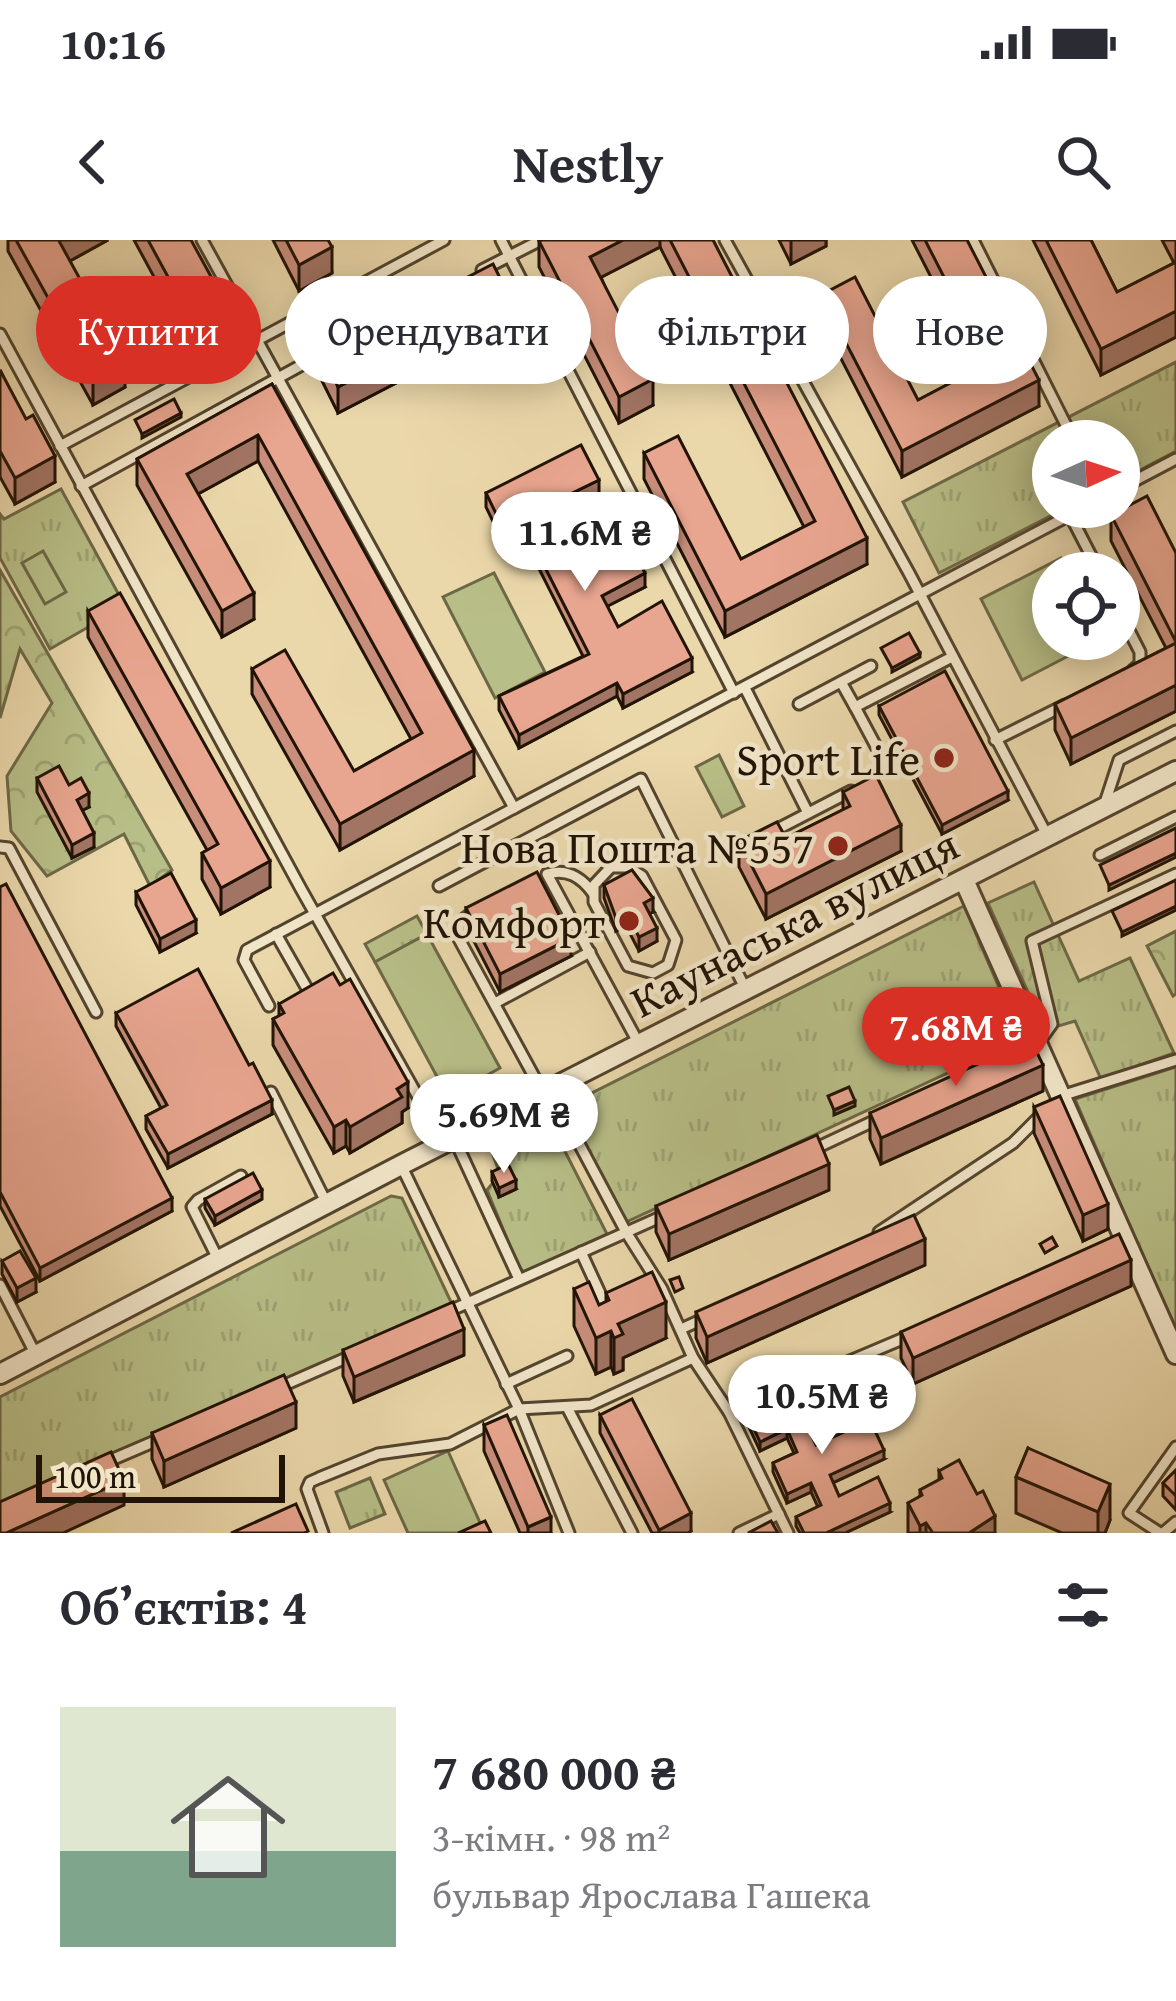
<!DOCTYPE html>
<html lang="uk">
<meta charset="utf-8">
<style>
:root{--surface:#fff;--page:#f2f2f3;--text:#2b2b33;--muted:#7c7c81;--accent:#d93025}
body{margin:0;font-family:"Gentium Book Plus",serif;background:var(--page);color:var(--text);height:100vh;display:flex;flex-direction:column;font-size:45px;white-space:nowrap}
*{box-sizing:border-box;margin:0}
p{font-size:39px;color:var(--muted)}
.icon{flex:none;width:66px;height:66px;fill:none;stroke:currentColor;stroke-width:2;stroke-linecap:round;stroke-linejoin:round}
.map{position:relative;height:1293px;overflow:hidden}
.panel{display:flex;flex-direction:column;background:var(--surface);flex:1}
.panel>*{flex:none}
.banner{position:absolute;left:36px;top:36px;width:1104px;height:108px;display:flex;gap:24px}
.needle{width:78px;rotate:87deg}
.fabs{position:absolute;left:1032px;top:180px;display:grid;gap:24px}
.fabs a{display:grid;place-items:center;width:108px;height:108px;border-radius:50%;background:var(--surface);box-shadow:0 6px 30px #0003;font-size:60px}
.scale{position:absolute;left:36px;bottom:30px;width:249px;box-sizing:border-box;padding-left:12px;border:6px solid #211305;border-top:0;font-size:33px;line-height:42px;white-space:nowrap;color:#211305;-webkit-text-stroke:9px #f1e5c8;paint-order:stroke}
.price{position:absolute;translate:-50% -102px;padding:0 27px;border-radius:42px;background:#fff;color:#222;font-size:39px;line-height:78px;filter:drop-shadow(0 3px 6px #0008)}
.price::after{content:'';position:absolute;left:50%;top:72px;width:36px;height:27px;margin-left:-18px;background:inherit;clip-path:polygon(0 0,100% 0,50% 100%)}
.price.on{background:var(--accent);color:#fff}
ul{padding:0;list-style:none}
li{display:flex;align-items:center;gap:36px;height:300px;padding:0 60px}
li span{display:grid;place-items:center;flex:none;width:336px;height:240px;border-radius:0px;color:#555}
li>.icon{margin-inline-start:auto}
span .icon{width:144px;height:144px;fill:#fffc;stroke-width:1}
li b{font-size:51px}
h2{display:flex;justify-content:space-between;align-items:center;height:144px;padding:0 60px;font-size:51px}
.chip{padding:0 42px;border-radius:54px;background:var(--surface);box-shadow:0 6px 30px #0003;font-size:42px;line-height:108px}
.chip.on{background:var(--accent);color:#fff}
.status{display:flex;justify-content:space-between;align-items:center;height:84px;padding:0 60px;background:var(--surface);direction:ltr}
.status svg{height:33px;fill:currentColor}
header{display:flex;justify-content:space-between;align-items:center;height:156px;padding:0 60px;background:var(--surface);font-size:54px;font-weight:800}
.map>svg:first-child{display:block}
.grass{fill:url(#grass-tufts);stroke:#6c6846;stroke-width:3}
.forest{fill:url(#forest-crowns);stroke:#6c6846;stroke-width:3}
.garden{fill:#b8be87;stroke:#6c6846;stroke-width:3}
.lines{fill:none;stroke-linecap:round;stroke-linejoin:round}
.lane-casing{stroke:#53442e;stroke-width:15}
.street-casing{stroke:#53442e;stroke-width:24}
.lane{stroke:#f1e5c8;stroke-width:9}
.street{stroke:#f1e5c8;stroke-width:18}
.wall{fill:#c88e7b;stroke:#211305;stroke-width:3}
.shaded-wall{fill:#a27464;stroke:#211305;stroke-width:3}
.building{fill:#e8a58f;stroke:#211305;stroke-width:3}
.poi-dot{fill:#8f2418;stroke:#f1e5c8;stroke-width:4.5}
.labels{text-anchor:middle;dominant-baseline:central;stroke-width:9;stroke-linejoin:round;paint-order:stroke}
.poi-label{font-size:45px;fill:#211305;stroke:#f1e5c8;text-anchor:end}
.street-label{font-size:45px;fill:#211305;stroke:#f1e5c8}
</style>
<div class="status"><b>10:16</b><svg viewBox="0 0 49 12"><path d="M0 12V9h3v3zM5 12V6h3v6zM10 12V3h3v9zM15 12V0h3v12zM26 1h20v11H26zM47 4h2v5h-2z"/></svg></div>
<header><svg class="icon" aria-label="back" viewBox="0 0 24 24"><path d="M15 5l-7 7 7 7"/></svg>Nestly<svg class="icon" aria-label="search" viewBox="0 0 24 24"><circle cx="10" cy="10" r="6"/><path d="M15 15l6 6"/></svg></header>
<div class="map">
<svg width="1176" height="1293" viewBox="0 0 1176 1293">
<defs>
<pattern id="grass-tufts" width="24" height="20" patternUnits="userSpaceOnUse" patternTransform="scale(3)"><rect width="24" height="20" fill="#b8be87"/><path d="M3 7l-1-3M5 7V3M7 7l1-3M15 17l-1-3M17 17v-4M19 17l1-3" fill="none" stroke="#9ea273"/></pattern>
<pattern id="forest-crowns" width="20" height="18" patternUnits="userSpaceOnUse" patternTransform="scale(3)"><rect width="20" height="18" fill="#b8be87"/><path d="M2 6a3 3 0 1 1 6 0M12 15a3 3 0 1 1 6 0" fill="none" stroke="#9ea273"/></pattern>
</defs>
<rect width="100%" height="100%" fill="#ead7aa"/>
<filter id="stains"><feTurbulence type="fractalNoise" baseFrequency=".00167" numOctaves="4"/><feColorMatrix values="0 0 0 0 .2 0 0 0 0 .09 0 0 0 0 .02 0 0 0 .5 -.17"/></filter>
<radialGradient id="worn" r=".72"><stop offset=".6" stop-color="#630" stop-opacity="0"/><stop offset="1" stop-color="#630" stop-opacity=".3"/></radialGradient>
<!-- grass -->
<g class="grass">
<polygon points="1176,122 1176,211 1119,241 1119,201 1053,201 1053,267 1068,267 939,333 903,262"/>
<polygon points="61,249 125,366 50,409 0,318 0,274 4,279"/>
<polygon points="1034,642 1079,741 1130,718 1174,813 1101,839 1075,781 1045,790 988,663"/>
<polygon points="964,666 1021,799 624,983 564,867"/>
<polygon points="417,676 427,694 375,722 365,704"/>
<polygon points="1176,827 1176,1092 1075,859"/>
<polygon points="548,878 607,994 524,1032 519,1028 487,950 500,934 490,907"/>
<polygon points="391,956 402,958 451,1062 446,1071 0,1265 0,1157"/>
<polygon points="370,1238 385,1274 350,1288 336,1252"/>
</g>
<!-- forest -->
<g class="forest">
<polygon points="0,330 172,630 150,646 124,594 47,636 11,591 7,536 52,463 20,409 0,478"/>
<polygon points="1176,691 1176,754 1173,756 1147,706"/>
</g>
<!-- garden -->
<g class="garden">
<polygon points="43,311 66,352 45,364 22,323"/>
<polygon points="1061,318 1068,333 1053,333 1053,399 1101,399 1022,440 981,359"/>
<polygon points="494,333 545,432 495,458 443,357"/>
<polygon points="719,515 744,566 722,577 696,527"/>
<polygon points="427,694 500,828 448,857 375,722"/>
<polygon points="448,1211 481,1285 463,1293 408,1293 384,1240"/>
</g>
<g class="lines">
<defs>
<g id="lane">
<polyline points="202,0 514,568 247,710 244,720 269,766"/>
<polyline points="501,0 734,453"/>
<polyline points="725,0 909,333 1048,597"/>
<polyline points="973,0 1074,201"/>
<polyline points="482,30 541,0"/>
<polyline points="0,94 301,649 444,903"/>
<polyline points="60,206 444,0"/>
<polyline points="81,246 329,110"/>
<polyline points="1119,249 1176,219"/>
<polyline points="1070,275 1100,333"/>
<polyline points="1119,371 1140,412 1140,424 1133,430"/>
<polyline points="841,442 855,467 952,417"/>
<polyline points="745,448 808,573"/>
<polyline points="799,464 871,426"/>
<polyline points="855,467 886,525"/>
<polyline points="995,500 1065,465"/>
<polyline points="1105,563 1119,520 1176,491"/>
<polyline points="514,568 1085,267"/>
<polyline points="770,593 851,551"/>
<polyline points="0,607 9,608 96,772"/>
<polyline points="1100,615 1176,577"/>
<polygon points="611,627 628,627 642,636 676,700 668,725 653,733 628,726 594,662 594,645"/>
<polyline points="439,646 641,539 745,748"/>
<path d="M 593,653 C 581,637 567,628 547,634 L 639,804"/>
<polyline points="473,672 459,683 459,699 543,853"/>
<polyline points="276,694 309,752"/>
<polyline points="495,763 590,712"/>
<polyline points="1039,802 1052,784 1032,701 1176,634"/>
<polyline points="550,849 626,992 662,1049 693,1118 729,1172 788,1293"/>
<polyline points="271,852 327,964"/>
<polyline points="1061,856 1176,820"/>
<polyline points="454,898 519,1039"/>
<polyline points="812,910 878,879"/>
<polyline points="401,925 519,1169 569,1293"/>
<polyline points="879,992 1013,903 1040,876"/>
<polyline points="581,1012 604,1062"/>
<polyline points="219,1021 192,967 198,960 241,936"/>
<polyline points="0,1045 36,1115"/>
<polyline points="445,1073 665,975"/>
<polyline points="681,1089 703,1079"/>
<polyline points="506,1144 567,1116"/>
<polyline points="280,1147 353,1115"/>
<polyline points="568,1169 632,1293"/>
<polyline points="729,1172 907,1097"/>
<polyline points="104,1223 160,1199"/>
<polyline points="323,1293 307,1249 310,1242 319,1238 378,1214 450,1204 519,1169 591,1165 693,1118"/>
<polyline points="739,1293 779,1274"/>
<polyline points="1160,1293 1129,1273 1176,1207"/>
<polyline points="1163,1293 1176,1282"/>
</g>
<g id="street">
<polyline points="964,640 1176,1114"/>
<polyline points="0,1134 401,925 1176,531"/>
</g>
</defs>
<!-- lane casing -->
<use href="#lane" class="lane-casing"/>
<!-- street casing -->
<use href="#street" class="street-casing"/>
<!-- lane -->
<use href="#lane" class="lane"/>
<!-- street -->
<use href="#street" class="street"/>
</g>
<!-- wall -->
<g class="wall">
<polygon points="8,0 108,0 70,21 125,147 93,165 8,11"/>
<polygon points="134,0 191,0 226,90 193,109"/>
<polygon points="273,0 328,0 332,33 299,51"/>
<polygon points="542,0 713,0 867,324 725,397 644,239 644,213 741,319 804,287 660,7 601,37 653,165 619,183 539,27 539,1"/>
<polygon points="779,0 826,0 826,6 791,24"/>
<polygon points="912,0 967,0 1039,166 902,237 821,80 821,55 918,160 978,129"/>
<polygon points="1033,0 1091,0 1117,52 1174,23 1162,0 1176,0 1176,97 1101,135"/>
<polygon points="510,84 338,173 321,139 321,113"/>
<polygon points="0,130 55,242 15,264 0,237"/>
<polygon points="272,144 474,536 340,610 252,454 252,429 354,531 411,499 258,221 198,254 254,379 222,397 137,245 137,219"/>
<polygon points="486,253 599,253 556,275 561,285 645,347 607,366 618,387 692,432 623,468 617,456 519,508 499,470 499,456 583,416 528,307 528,294 541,287 539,283 503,302 486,267"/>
<polygon points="1111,275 1176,313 1176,471 1071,524 1055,490 1055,464 1166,408 1111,301"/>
<polygon points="88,371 270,647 221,674 202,639 202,613 207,610 88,397"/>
<polygon points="879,466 1008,560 942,594 879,475"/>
<polygon points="37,538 69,545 89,567 82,570 94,607 72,618 37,552"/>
<polygon points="843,552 901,611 766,679 739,627 739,601 786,598 843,570"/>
<polygon points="604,645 653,672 649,673 657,701 639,711 626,686 616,691 604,658"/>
<polygon points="0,647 172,971 40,1041 0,966"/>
<polygon points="136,652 196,693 160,712 136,665"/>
<polygon points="466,668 571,716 500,752 466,686"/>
<polygon points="279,764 408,868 402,872 402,883 350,913 346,906 334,913 273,805 273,779 279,776"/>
<polygon points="116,773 272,874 168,928 146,889 146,876 161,868 116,786"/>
<polygon points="1043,851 881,924 870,899 870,873"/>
<polygon points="1034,867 1108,989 1083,1001 1034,893"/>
<polygon points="492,932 516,949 499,957 492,941"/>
<polygon points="829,950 669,1020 656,992 656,966"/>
<polygon points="205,959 262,959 215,985 205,968"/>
<polygon points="2,1021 36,1052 17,1062 2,1034"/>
<polygon points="925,1025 707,1123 696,1098 696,1072"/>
<polygon points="1131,1046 913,1144 901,1118 901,1092"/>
<polygon points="574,1049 599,1065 606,1062 606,1053 666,1098 623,1118 623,1130 614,1134 611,1127 596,1134 574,1086"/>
<polygon points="343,1110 464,1115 354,1162 343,1136"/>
<polygon points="846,1172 808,1189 816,1205 884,1219 833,1243 839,1256 890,1272 845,1293 800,1293 796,1286 796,1277 818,1267 811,1252 787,1263 773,1232 773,1223 794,1213 787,1198 760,1211 748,1185 748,1176"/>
<polygon points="600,1175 691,1291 688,1293 652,1293 600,1193"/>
<polygon points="484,1185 551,1293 520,1293 484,1211"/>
<polygon points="296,1188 164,1247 152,1219 152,1193"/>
<polygon points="1028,1208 1110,1280 1105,1293 1062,1293 1016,1273 1016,1237"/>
<polygon points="1176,1230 1176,1270 1163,1256 1163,1243"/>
<polygon points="939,1231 995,1293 908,1293 908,1263 920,1257 920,1250 939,1240"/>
</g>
<!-- shaded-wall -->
<g class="shaded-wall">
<polygon points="61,0 108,0 59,27 59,1"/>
<polygon points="623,0 660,0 660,7 590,43 590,17"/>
<polygon points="791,0 826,0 826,6 791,24"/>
<polygon points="332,7 332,33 299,51 299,25"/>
<polygon points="510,58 510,84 338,173 338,147"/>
<polygon points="226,64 226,90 193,109 193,83"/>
<polygon points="1176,71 1176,97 1101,135 1101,109"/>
<polygon points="125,121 125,147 93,165 93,139"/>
<polygon points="653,139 653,165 619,183 619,157"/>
<polygon points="1039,140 1039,166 902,237 902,211"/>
<polygon points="181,173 181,177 142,198 142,194"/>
<polygon points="258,195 258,221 187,260 187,234"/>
<polygon points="55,216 55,242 15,264 15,238"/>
<polygon points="599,240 599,253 550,278 550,264"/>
<polygon points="539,270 539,283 503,302 503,288"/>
<polygon points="867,298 867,324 725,397 725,371"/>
<polygon points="645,333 645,347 602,369 602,356"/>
<polygon points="254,353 254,379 222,397 222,371"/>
<polygon points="920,413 920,417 892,432 892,428"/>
<polygon points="692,418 692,432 623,468 623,454"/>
<polygon points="617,443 617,456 519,508 519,495"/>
<polygon points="1176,445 1176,471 1071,524 1071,498"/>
<polygon points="474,510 474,536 340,610 340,584"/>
<polygon points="1008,551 1008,560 942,594 942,585"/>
<polygon points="89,553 89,567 77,573 77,560"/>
<polygon points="901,585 901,611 766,679 766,654"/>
<polygon points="94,593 94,607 72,618 72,605"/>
<polygon points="1176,613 1176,617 1109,650 1109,645"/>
<polygon points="270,621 270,647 221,674 221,648"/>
<polygon points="653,658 653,672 644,676 644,663"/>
<polygon points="1176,666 1176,670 1122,696 1122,692"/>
<polygon points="626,672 626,686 616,691 616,678"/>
<polygon points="196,680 196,693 160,712 160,699"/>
<polygon points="657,688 657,701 639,711 639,697"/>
<polygon points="571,698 571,716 500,752 500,734"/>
<polygon points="1043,825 1043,851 881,924 881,898"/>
<polygon points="408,842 408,868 402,872 402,883 350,913 350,887 397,849"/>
<polygon points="272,860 272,874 168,928 168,914"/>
<polygon points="855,861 855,866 834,875 834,870"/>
<polygon points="346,880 346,906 334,913 334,887"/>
<polygon points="829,924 829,950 669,1020 669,994"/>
<polygon points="516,940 516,949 499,957 499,948"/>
<polygon points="262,950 262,959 215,985 215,976"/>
<polygon points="172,958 172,971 40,1041 40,1028"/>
<polygon points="1108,964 1108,989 1083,1001 1083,975"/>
<polygon points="925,999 925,1025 707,1123 707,1097"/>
<polygon points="1131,1020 1131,1046 913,1144 913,1118"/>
<polygon points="36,1038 36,1052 17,1062 17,1048"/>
<polygon points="666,1062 666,1098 623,1118 623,1130 614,1134 614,1098 618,1084"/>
<polygon points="464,1089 464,1115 354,1162 354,1137"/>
<polygon points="611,1091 611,1127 596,1134 596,1098"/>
<polygon points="296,1162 296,1188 164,1247 164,1221"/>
<polygon points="846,1163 846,1172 805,1191 805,1182"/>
<polygon points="787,1189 787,1198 760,1211 760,1202"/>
<polygon points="884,1210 884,1219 830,1244 830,1235"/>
<polygon points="124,1240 124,1265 63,1293 6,1293"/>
<polygon points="811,1243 811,1252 787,1263 787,1254"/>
<polygon points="1110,1244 1110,1280 1105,1293 1098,1293 1098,1272"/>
<polygon points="890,1263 890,1272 845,1293 826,1293"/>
<polygon points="691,1273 691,1291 688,1293 659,1293 659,1290"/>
<polygon points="995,1276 995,1293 969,1293"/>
<polygon points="551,1277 551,1293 528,1293 528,1287"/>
<polygon points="926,1283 926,1293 920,1293 920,1286"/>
</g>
<!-- building -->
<g class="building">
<polygon points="16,0 61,0 59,1 125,121 93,139"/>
<polygon points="148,0 191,0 226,64 193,83"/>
<polygon points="286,0 328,0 332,7 299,25"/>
<polygon points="542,0 623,0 590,17 653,139 619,157 539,1"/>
<polygon points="670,0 713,0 867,298 725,371 644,213 678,196 741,319 815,281"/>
<polygon points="925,0 967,0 1039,140 902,211 821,55 855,37 918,160 988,123"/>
<polygon points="1046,0 1091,0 1117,52 1176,22 1176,71 1101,109"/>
<polygon points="493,24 510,58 338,147 321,113"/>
<polygon points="0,130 26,179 33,175 55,216 15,238 0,211"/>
<polygon points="272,144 474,510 340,584 252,429 285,410 354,531 422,493 262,202 258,195 187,234 254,353 222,371 137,219"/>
<polygon points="174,159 181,173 142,194 135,180"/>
<polygon points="581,205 599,240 550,264 561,285 608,261 645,333 602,356 618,387 662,361 692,418 623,454 617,443 519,495 499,456 589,414 528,294 546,284 539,270 503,288 486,253"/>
<polygon points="1147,256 1176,313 1176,402 1111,275"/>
<polygon points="120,353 270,621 221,648 202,613 218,604 88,371"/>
<polygon points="909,393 920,413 892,428 881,408"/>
<polygon points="1176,403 1176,445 1071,498 1055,464"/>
<polygon points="945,431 1008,551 942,585 879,466"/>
<polygon points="59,526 69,545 81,538 89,553 77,560 94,593 72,605 37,538"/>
<polygon points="876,535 901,585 766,654 739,601 777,582 786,598 850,566 843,552"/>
<polygon points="1176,588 1176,613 1109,645 1100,625"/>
<polygon points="632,630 653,658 644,663 657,688 639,697 626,672 616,678 604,645"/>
<polygon points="537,632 571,698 500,734 466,668"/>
<polygon points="171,633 196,680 160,699 136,652"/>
<polygon points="1176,640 1176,666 1122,692 1112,671"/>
<polygon points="6,644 172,958 40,1028 0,952 0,647"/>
<polygon points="198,729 249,825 253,823 272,860 168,914 146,876 167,865 116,773"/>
<polygon points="333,733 340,745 350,739 408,842 397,849 402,857 350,887 346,880 334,887 273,779 284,773 279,764"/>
<polygon points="1031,800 1043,825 881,898 870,873"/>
<polygon points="849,847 855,861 834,870 828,856"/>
<polygon points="1060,856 1108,964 1083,975 1034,867"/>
<polygon points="817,895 829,924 669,994 656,966"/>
<polygon points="508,924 516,940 499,948 492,932"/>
<polygon points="253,933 262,950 215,976 205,959"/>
<polygon points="914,975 925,999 707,1097 696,1072"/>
<polygon points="1119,994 1131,1020 913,1118 901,1092"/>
<polygon points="1052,997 1057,1006 1045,1013 1040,1004"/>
<polygon points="20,1011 36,1038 17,1048 2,1021"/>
<polygon points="652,1032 666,1062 618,1084 623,1094 614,1098 611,1091 596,1098 574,1049 589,1042 599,1065 609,1060 606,1053"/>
<polygon points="679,1037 683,1048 675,1052 670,1040"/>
<polygon points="453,1062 464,1089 354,1137 343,1110"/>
<polygon points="284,1135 296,1162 164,1221 152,1193"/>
<polygon points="833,1136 846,1163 805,1182 816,1205 870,1180 884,1210 830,1235 839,1256 878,1237 890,1263 826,1293 804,1293 796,1277 821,1265 811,1243 787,1254 773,1223 797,1212 787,1189 760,1202 748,1176"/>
<polygon points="632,1159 691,1273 659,1290 600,1175"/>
<polygon points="507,1175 551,1277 528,1287 484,1185"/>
<polygon points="1028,1208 1110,1244 1098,1272 1016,1237"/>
<polygon points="111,1212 124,1240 6,1293 0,1293 0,1262"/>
<polygon points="959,1220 977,1254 983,1251 995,1276 969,1293 933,1293 926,1283 920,1286 908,1263 922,1255 920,1250 942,1238 939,1231"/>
<polygon points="1176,1230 1176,1256 1163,1243"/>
<polygon points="296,1264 308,1291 304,1293 231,1293"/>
<polygon points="485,1281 491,1293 458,1293"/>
<polygon points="771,1281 778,1293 748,1293"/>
</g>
<!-- markers -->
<g class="poi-dot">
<circle cx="944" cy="518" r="12"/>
<circle cx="838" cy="606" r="12"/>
<circle cx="629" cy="681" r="12"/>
</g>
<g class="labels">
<!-- poi labels -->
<g class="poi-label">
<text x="920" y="518">Sport Life</text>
<text x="814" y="606">Нова Пошта №557</text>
<text x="605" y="681">Комфорт</text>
</g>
<!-- street labels -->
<g class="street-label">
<text transform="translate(794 682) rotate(-27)">Каунаська вулиця</text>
</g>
</g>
<rect width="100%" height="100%" filter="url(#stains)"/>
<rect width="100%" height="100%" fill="url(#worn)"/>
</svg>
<div class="fabs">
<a><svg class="needle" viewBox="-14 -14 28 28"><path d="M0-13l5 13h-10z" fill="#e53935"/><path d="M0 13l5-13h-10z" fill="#7c7c81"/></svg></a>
<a><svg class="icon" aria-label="locate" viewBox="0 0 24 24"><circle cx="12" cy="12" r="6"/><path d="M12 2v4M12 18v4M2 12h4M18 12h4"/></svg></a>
</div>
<div class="scale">100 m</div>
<b class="price" style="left:585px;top:354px">11.6M ₴</b>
<b class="price on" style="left:956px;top:849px">7.68M ₴</b>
<b class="price" style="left:504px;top:936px">5.69M ₴</b>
<b class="price" style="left:822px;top:1217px">10.5M ₴</b>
<div class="banner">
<a class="chip on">Купити</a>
<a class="chip">Орендувати</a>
<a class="chip">Фільтри</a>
<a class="chip">Нове</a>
</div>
</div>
<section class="panel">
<h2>Об’єктів: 4<svg class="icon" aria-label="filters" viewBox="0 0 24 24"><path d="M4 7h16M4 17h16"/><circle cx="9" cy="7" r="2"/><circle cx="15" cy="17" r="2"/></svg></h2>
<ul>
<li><span style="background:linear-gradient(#dfe7d0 60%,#7fa58c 0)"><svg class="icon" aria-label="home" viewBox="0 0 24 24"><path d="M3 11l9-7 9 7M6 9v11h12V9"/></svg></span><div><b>7 680 000 ₴</b><p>3-кімн. · 98 m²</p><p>бульвар Ярослава Гашека</p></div></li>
</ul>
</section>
